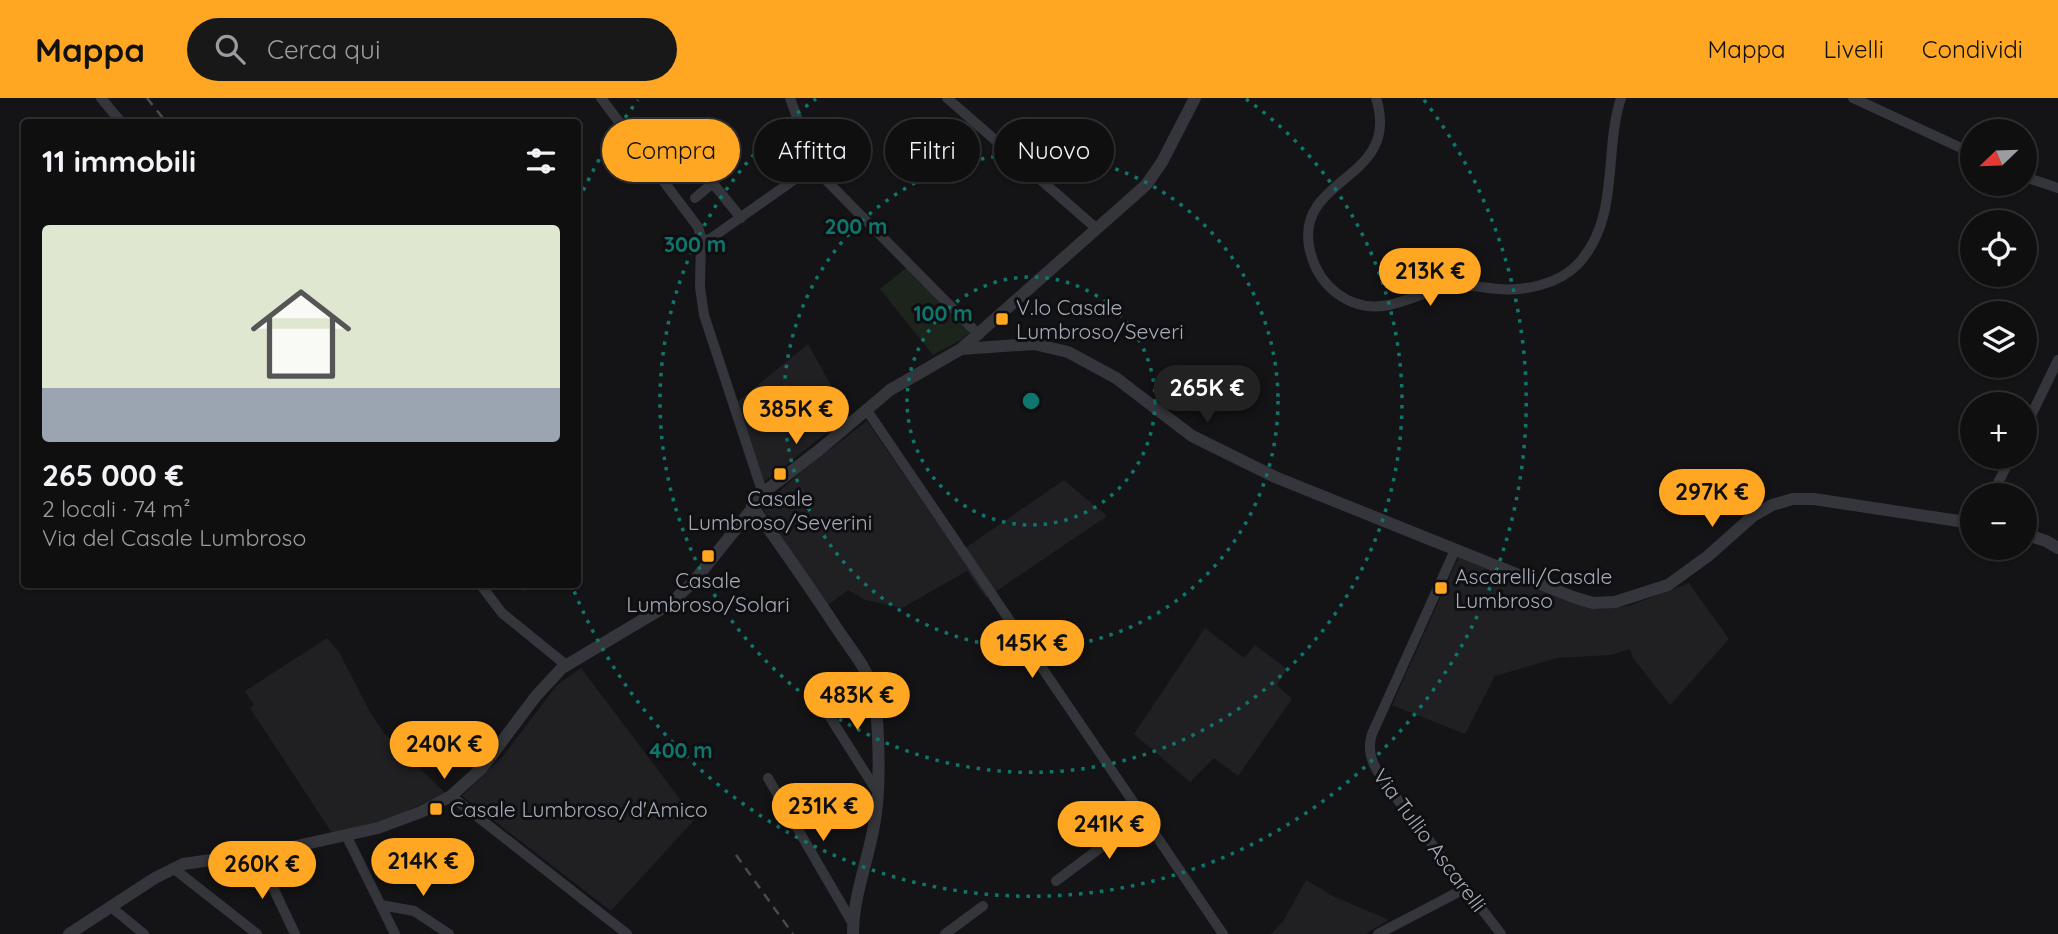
<!DOCTYPE html>
<html lang="it">
<meta charset="utf-8">
<style>
:root{--surface:#0f0f10;--page:#181819;--text:#f1f3f6;--muted:#9b9c9f;--line:#2f2f30;--accent:#ffa723}
body{margin:0;font-family:Quicksand,sans-serif;background:var(--page);color:var(--text);height:100vh;display:flex;flex-direction:column;font-size:26px;white-space:nowrap}
*{box-sizing:border-box;margin:0}
p{font-size:23px;color:var(--muted)}
.icon{flex:none;width:38px;height:38px;fill:none;stroke:currentColor;stroke-width:2;stroke-linecap:round;stroke-linejoin:round}
.map{position:relative;flex:1;overflow:hidden}
.details{position:absolute;left:21px;top:21px;width:560px;height:469px;display:flex;flex-direction:column;background:var(--surface);border-radius:7px;box-shadow:0 2px 5px #0004,0 0 0 2px var(--line)}
.details>*{flex:none}
.banner{position:absolute;left:602px;top:21px;width:665px;height:63px;display:flex;gap:14px}
.needle{width:46px;rotate:247deg}
.tools{position:absolute;left:1960px;top:21px;display:grid;gap:14px}
.tools a{display:grid;place-items:center;width:77px;height:77px;border-radius:50%;background:var(--surface);box-shadow:0 2px 5px #0004,0 0 0 2px var(--line);font-size:35px}
.price{position:absolute;translate:-50% -60px;padding:0 16px;border-radius:24px;background:var(--accent);color:#111;font-size:23px;line-height:46px;filter:drop-shadow(0 2px 4px #0008)}
.price::after{content:'';position:absolute;left:50%;top:42px;width:21px;height:16px;margin-left:-10px;background:inherit;clip-path:polygon(0 0,100% 0,50% 100%)}
.price.selected{background:#222;color:#fff}
ul{padding:0;list-style:none}
li{display:grid;align-content:center;gap:14px;height:371px;padding:0 21px}
li span{display:grid;place-items:center;height:217px;border-radius:7px;color:#555}
li>.icon{margin-inline-start:auto}
span .icon{width:126px;height:126px;fill:#fffc;stroke-width:1}
li b{font-size:30px}
h2{display:flex;justify-content:space-between;align-items:center;height:84px;padding:0 21px;font-size:30px}
.pill{padding:0 24px;border-radius:32px;background:var(--surface);box-shadow:0 2px 5px #0004,0 0 0 2px var(--line);font-size:24px;line-height:63px}
.pill.selected{background:var(--accent);color:#111}
header{display:flex;align-items:center;gap:42px;box-sizing:border-box;height:98px;padding:0 35px;background:var(--accent);color:#111}
header strong{font-size:33px}
nav{display:flex;gap:38px;margin-inline-start:auto;font-size:24px}
.search{width:490px;height:63px;background:var(--page);display:flex;align-items:center;gap:18px;box-sizing:border-box;padding:0 24px;border-radius:38px;color:var(--muted);font-size:26px}
.map>svg:first-child{display:block}
.built{fill:#202023}
.green{fill:#1c241c}
.lines{fill:none;stroke-linecap:round;stroke-linejoin:round}
.minor{stroke:#35363b;stroke-width:10}
.tertiary{stroke:#35363b;stroke-width:12}
.rail{stroke:#484a50;stroke-width:2.5;stroke-dasharray:9 7;stroke-linecap:butt}
.ring{fill:none;stroke:#0f766e;stroke-width:3.5;stroke-dasharray:3.5 7}
.poi-dot{fill:#ffa723;stroke:#0f0f11;stroke-width:2.5}
.labels{text-anchor:middle;dominant-baseline:central;stroke-width:6;stroke-linejoin:round;paint-order:stroke}
.poi-label{font-size:21px;fill:#a5acb7;stroke:#0f0f11;text-anchor:start}
.street-label{font-size:21px;fill:#a5acb7;stroke:#0f0f11}
.centre{fill:#0f766e;stroke:#0f0f11;stroke-width:3.5}
.ring-label{font-size:21px;text-anchor:middle;font-weight:bold;fill:#0f766e;stroke:#0f0f11;stroke-width:6;stroke-linejoin:round;paint-order:stroke}
</style>
<header>
<strong>Mappa</strong>
<div class="search"><svg class="icon" aria-label="search" viewBox="0 0 24 24"><circle cx="10" cy="10" r="6"/><path d="M15 15l6 6"/></svg>Cerca qui</div>
<nav><a>Mappa</a><a>Livelli</a><a>Condividi</a></nav>
</header>
<div class="map">
<svg width="2058" height="836" viewBox="0 0 2058 836">
<rect width="100%" height="100%" fill="#141416"/>
<!-- built -->
<g class="built">
<polygon points="808,246 848,318 763,385 736,305"/>
<polygon points="867,323 958,455 1064,382 1107,418 986,500 967,473 902,510 865,502 848,492 827,508 762,409 803,372"/>
<polygon points="1459,458 1572,505 1597,511 1629,508 1689,485 1729,541 1670,607 1633,560 1630,551 1611,557 1557,560 1495,578 1465,636 1392,607"/>
<polygon points="1205,530 1244,560 1255,547 1287,571 1277,587 1292,601 1238,678 1214,660 1190,684 1134,636"/>
<polygon points="327,540 339,554 370,614 384,635 445,695 388,722 332,735 250,610 254,607 245,593"/>
<polygon points="581,570 695,721 611,813 462,698 503,658 557,587"/>
<polygon points="1306,782 1333,798 1389,822 1365,836 1271,836 1284,822"/>
</g>
<!-- green -->
<polygon class="green" points="906,170 970,234 959,243 933,257 880,191"/>
<g class="lines">
<!-- minor -->
<g class="minor">
<polyline points="101,0 121,24"/>
<polyline points="601,0 698,129 701,139 700,189 704,217 763,396"/>
<polyline points="790,0 811,58 824,80 979,237"/>
<polyline points="947,0 1097,131"/>
<path d="M 1376,0 C 1402,82 1297,78 1309,148 C 1316,187 1349,215 1389,207 C 1412,202 1432,190 1455,188 C 1470,186 1483,190 1498,191 C 1524,193 1557,187 1577,167 C 1621,121 1603,55 1621,0"/>
<polyline points="1853,0 1972,55"/>
<polyline points="690,31 677,41 741,120"/>
<polyline points="707,78 724,64"/>
<polyline points="2025,79 2058,90"/>
<polyline points="695,100 713,85"/>
<polyline points="701,142 710,141 815,67"/>
<polyline points="866,311 1223,836"/>
<polyline points="2025,330 2058,262"/>
<polyline points="1992,397 2011,359"/>
<path d="M 1455,452 L 1372,636 C 1365,657 1376,672 1388,689 L 1501,836"/>
<polyline points="480,486 502,515 566,567"/>
<polyline points="811,589 878,695"/>
<polyline points="768,680 853,826"/>
<polyline points="451,698 627,836"/>
<polyline points="346,737 395,836"/>
<polyline points="257,756 295,836"/>
<polyline points="173,770 257,836"/>
<polyline points="1056,783 1143,718"/>
<polyline points="381,807 414,813 449,836"/>
<polyline points="111,809 144,836"/>
<polyline points="945,836 983,808"/>
<polyline points="1378,836 1466,790"/>
</g>
<!-- tertiary -->
<g class="tertiary">
<polyline points="961,251 1146,87 1162,64 1195,0"/>
<path d="M 752,408 C 782,449 810,490 838,532 C 849,549 865,567 871,587 C 880,612 880,688 876,715 C 871,756 853,795 853,836"/>
<polyline points="2025,436 2046,443 2058,450"/>
<polyline points="69,836 155,780 183,766 274,753 378,730 421,714 451,698 482,670 536,598 562,570 671,505 694,483 768,391 818,353 890,292 961,251 1034,246 1068,254 1116,280 1192,338 1275,379 1573,499 1593,505 1615,504 1668,487 1708,458 1753,418 1772,407 1793,401 1814,401 1972,425"/>
</g>
<!-- rail -->
<g class="rail">
<polyline points="147,0 166,24"/>
<polyline points="521,486 525,492"/>
<polyline points="736,757 793,836"/>
</g>
</g>
<!-- distance rings -->
<g class="ring">
<circle cx="1031" cy="303" r="124"/>
<circle cx="1031" cy="303" r="247"/>
<path d="M1246 1A371 371 0 1 1 816 1"/>
<path d="M579 102A495 495 0 0 1 638 2M1424 2A495 495 0 1 1 572 488"/>
</g>
<!-- markers -->
<g class="poi-dot">
<rect x="995" y="214" width="14" height="14" rx="3.5"/>
<rect x="773" y="369" width="14" height="14" rx="3.5"/>
<rect x="701" y="451" width="14" height="14" rx="3.5"/>
<rect x="1434" y="483" width="14" height="14" rx="3.5"/>
<rect x="429" y="704" width="14" height="14" rx="3.5"/>
</g>
<g class="labels">
<!-- poi labels -->
<g class="poi-label">
<text x="1016" y="209">V.lo Casale<tspan x="1016" dy="24">Lumbroso/Severi</tspan></text>
<text x="780" y="400" text-anchor="middle">Casale<tspan x="780" dy="24">Lumbroso/Severini</tspan></text>
<text x="1455" y="478">Ascarelli/Casale<tspan x="1455" dy="24">Lumbroso</tspan></text>
<text x="708" y="482" text-anchor="middle">Casale<tspan x="708" dy="24">Lumbroso/Solari</tspan></text>
<text x="450" y="711">Casale Lumbroso/d'Amico</text>
</g>
<!-- street labels -->
<g class="street-label">
<text transform="translate(1430 742) rotate(53)">Via Tullio Ascarelli</text>
</g>
</g>
<circle cx="1031" cy="303" r="10" class="centre"/>
<g class="ring-label">
<text x="856" y="136">200 m</text>
<text x="695" y="154">300 m</text>
<text x="943" y="223">100 m</text>
<text x="681" y="660">400 m</text>
</g>
</svg>
<div class="tools">
<a><svg class="needle" viewBox="-14 -14 28 28"><path d="M0-13l5 13h-10z" fill="#e53935"/><path d="M0 13l5-13h-10z" fill="#9b9c9f"/></svg></a>
<a><svg class="icon" aria-label="locate" viewBox="0 0 24 24"><circle cx="12" cy="12" r="6"/><path d="M12 2v4M12 18v4M2 12h4M18 12h4"/></svg></a>
<a><svg class="icon" aria-label="layers" viewBox="0 0 24 24"><path d="M12 4l9 5-9 5-9-5zM3 14l9 5 9-5"/></svg></a>
<a>+</a>
<a>−</a>
</div>
<b class="price" style="left:1430px;top:210px">213K €</b>
<b class="price selected" style="left:1207px;top:327px">265K €</b>
<b class="price" style="left:796px;top:348px">385K €</b>
<b class="price" style="left:1712px;top:431px">297K €</b>
<b class="price" style="left:1032px;top:582px">145K €</b>
<b class="price" style="left:857px;top:634px">483K €</b>
<b class="price" style="left:444px;top:683px">240K €</b>
<b class="price" style="left:823px;top:745px">231K €</b>
<b class="price" style="left:1109px;top:763px">241K €</b>
<b class="price" style="left:423px;top:800px">214K €</b>
<b class="price" style="left:262px;top:803px">260K €</b>
<div class="banner">
<a class="pill selected">Compra</a>
<a class="pill">Affitta</a>
<a class="pill">Filtri</a>
<a class="pill">Nuovo</a>
</div>
<section class="details">
<h2>11 immobili<svg class="icon" aria-label="filters" viewBox="0 0 24 24"><path d="M4 7h16M4 17h16"/><circle cx="9" cy="7" r="2"/><circle cx="15" cy="17" r="2"/></svg></h2>
<ul>
<li><span style="background:linear-gradient(#dfe7d0 75%,#9aa5b1 0)"><svg class="icon" aria-label="home" viewBox="0 0 24 24"><path d="M3 11l9-7 9 7M6 9v11h12V9"/></svg></span><div><b>265 000 €</b><p>2 locali · 74 m²</p><p>Via del Casale Lumbroso</p></div></li>
</ul>
</section>
</div>
